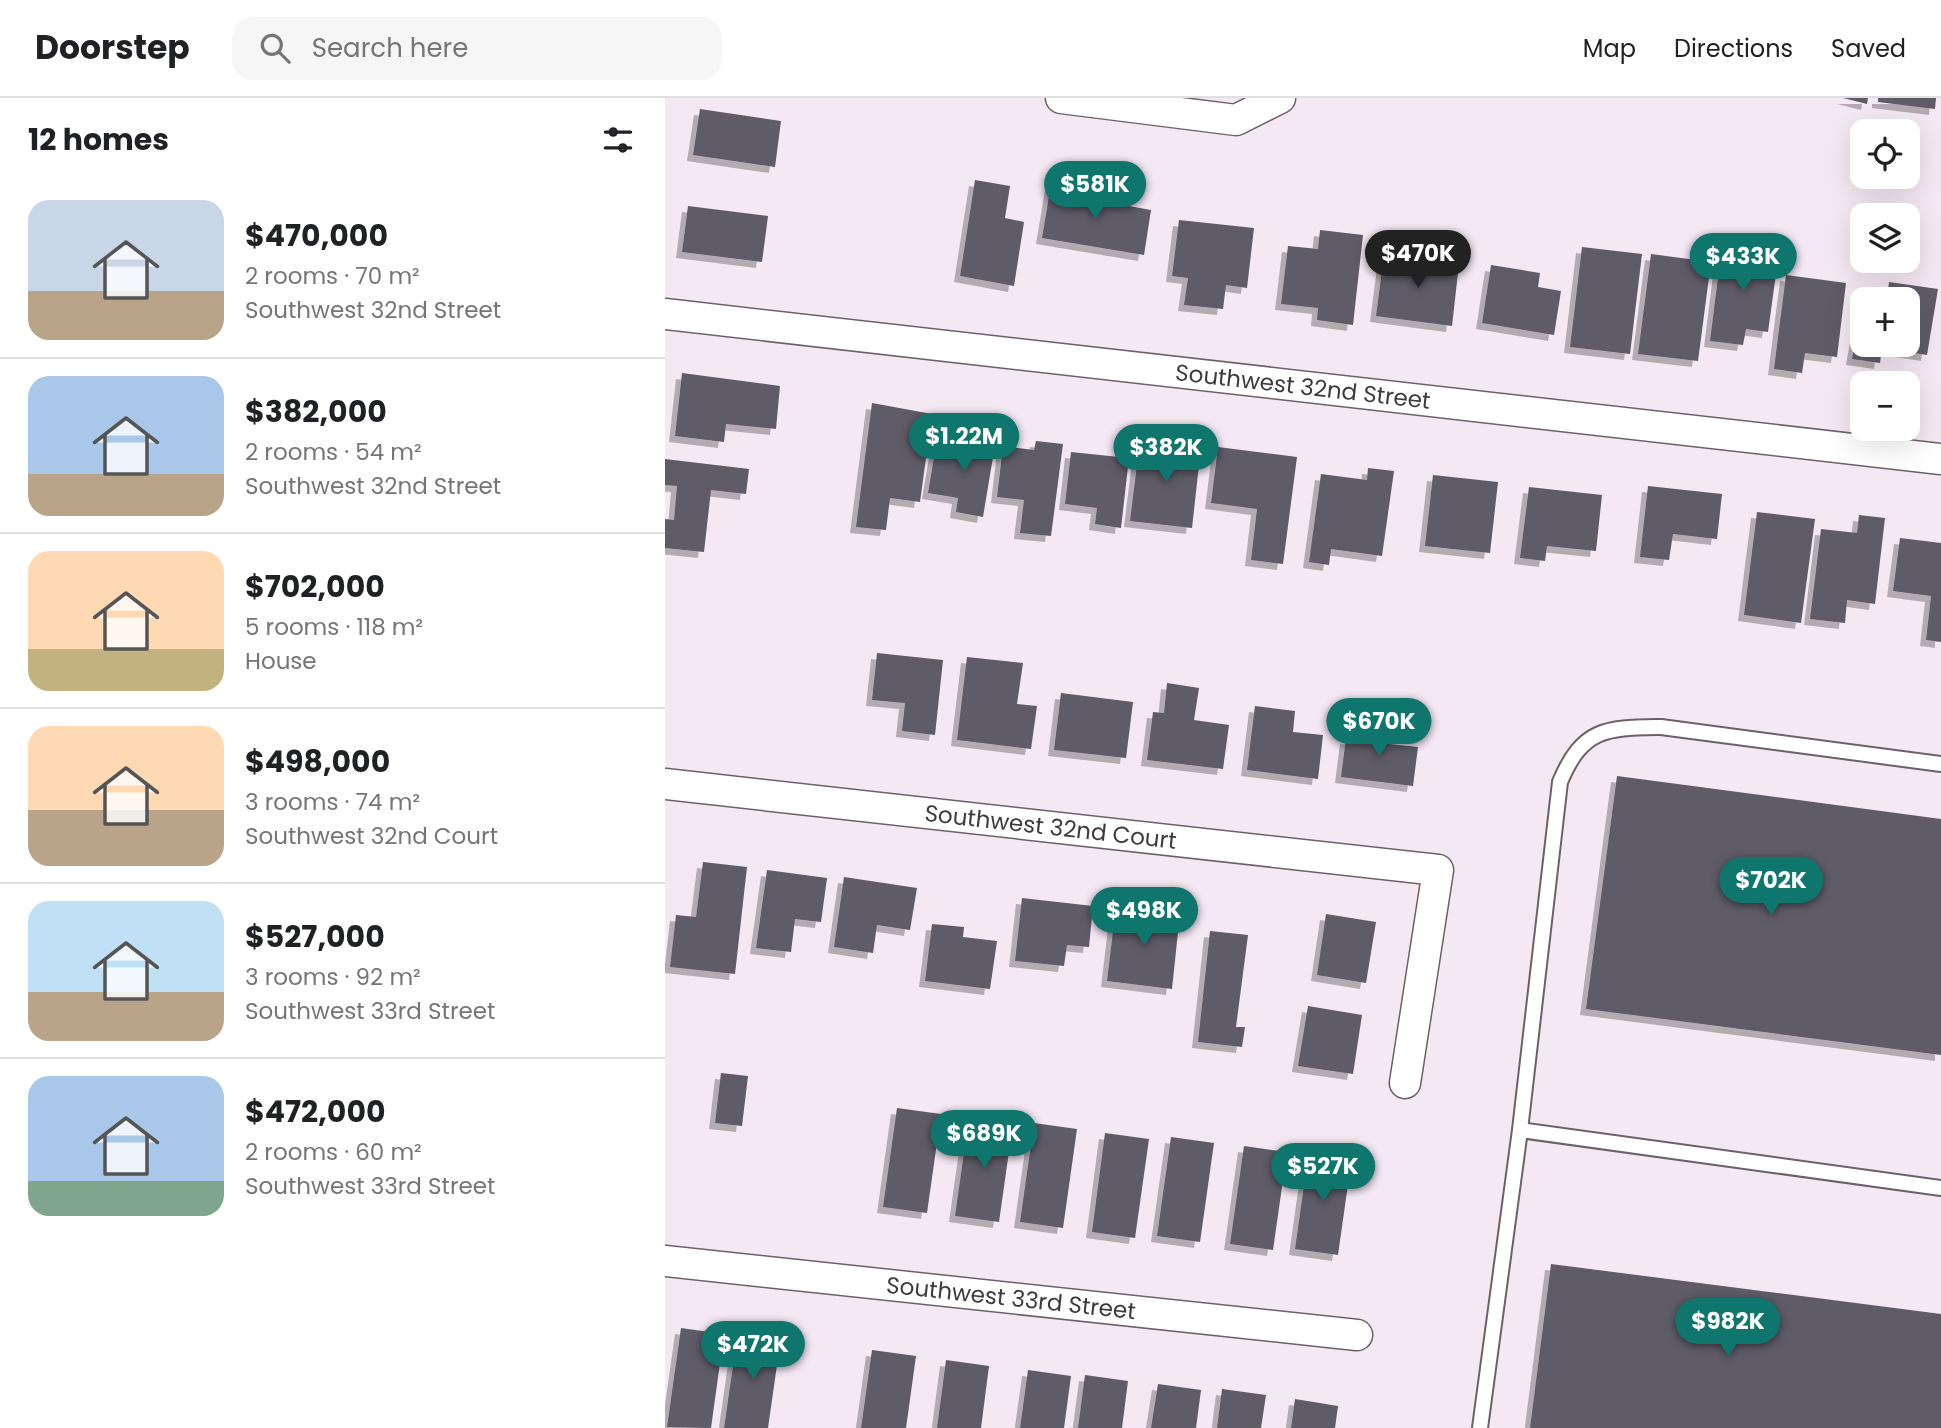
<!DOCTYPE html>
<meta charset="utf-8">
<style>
:root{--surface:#fff;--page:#f6f6f6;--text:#202124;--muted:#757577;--line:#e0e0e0;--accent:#0f766e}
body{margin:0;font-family:Poppins,sans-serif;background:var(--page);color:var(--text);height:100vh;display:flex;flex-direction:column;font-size:26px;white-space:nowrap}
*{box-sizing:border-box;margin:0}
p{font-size:23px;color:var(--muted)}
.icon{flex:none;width:38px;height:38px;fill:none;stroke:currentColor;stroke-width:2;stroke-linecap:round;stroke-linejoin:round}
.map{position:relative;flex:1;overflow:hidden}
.details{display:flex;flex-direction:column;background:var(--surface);width:665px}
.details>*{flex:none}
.buttons{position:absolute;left:1185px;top:21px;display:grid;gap:14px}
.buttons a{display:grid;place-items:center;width:70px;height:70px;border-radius:14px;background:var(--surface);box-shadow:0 7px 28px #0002;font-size:35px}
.price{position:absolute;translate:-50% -60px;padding:0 16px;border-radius:24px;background:var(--accent);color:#fff;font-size:23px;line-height:46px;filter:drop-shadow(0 2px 4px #0008)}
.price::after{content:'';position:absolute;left:50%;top:42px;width:21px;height:16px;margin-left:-10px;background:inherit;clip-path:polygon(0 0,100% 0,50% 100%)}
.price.active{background:#222;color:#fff}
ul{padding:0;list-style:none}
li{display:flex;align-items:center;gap:21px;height:175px;padding:0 28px}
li+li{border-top:2px solid var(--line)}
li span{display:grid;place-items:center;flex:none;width:196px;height:140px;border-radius:21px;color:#555}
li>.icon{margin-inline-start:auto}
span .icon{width:84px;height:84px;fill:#fffc;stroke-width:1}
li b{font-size:30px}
h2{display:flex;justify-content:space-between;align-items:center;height:84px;padding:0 28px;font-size:30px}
header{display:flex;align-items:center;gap:42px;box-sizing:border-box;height:98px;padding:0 35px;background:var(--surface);border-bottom:2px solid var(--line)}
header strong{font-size:33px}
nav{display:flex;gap:38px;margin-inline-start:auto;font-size:24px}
.search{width:490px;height:63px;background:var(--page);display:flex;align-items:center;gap:18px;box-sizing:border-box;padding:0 24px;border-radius:21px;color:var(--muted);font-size:26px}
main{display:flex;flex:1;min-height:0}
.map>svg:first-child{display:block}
.building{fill:#5e5b68;filter:url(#shadow)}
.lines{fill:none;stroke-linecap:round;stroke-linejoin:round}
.service-casing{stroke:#6c616b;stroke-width:18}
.minor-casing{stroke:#6c616b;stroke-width:33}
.service{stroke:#fff;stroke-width:14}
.minor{stroke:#fff;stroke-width:30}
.labels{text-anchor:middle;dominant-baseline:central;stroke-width:7;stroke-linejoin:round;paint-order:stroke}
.street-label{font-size:23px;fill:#3e393e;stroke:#fff7fe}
</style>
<header>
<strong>Doorstep</strong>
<div class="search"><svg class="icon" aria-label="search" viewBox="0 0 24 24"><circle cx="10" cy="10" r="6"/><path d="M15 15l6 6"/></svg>Search here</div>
<nav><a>Map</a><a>Directions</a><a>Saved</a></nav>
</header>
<main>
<section class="details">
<h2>12 homes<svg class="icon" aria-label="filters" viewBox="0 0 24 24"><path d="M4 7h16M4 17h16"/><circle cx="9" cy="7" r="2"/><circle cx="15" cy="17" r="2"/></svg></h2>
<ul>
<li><span style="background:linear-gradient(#c9d6e8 65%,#b9a48a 0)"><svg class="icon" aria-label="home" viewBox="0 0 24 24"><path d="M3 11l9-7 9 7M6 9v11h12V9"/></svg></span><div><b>$470,000</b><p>2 rooms · 70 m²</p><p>Southwest 32nd Street</p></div></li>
<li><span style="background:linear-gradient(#a9c7e8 70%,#b9a48a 0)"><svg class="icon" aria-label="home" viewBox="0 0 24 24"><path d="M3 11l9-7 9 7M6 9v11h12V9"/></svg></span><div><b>$382,000</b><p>2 rooms · 54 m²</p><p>Southwest 32nd Street</p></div></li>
<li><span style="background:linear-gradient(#ffd9b3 70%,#c2b280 0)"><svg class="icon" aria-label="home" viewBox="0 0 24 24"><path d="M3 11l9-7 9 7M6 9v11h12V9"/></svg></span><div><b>$702,000</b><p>5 rooms · 118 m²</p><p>House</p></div></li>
<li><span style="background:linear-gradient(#ffd9b3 60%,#b9a48a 0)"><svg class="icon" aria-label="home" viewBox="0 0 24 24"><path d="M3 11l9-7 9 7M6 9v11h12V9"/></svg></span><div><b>$498,000</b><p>3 rooms · 74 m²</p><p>Southwest 32nd Court</p></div></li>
<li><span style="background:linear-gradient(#bfe0f5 65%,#b9a48a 0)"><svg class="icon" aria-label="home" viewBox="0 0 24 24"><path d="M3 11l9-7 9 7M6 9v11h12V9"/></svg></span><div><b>$527,000</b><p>3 rooms · 92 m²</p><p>Southwest 33rd Street</p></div></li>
<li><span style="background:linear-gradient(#a9c7e8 75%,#7fa58c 0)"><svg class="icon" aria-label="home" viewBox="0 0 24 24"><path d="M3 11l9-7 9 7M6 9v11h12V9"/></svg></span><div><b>$472,000</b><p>2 rooms · 60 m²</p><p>Southwest 33rd Street</p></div></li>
</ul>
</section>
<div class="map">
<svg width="1276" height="1330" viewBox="0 0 1276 1330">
<defs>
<filter id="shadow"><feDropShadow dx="-6" dy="6" stdDeviation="0" flood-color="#0004"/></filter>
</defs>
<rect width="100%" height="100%" fill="#f4e8f3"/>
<!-- building -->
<g class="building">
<polygon points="1178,0 1203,0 1202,6"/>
<polygon points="1213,0 1271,0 1270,11 1213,4"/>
<polygon points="35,11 116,23 110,69 28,57"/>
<polygon points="310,82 345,88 340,120 359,124 349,188 295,178"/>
<polygon points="386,86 448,96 447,105 486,112 479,157 377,140"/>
<polygon points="23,108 103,118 97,164 17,154"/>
<polygon points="514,122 589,130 582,190 561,187 558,211 519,207 523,180 507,178"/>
<polygon points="655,132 698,137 688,227 652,222 653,210 616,206 623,148 653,151"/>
<polygon points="1057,147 1114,154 1103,234 1081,231 1078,247 1045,243"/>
<polygon points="917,149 977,156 965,256 905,249"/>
<polygon points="719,156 794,166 787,228 711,218"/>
<polygon points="986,156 1046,164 1033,263 973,256"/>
<polygon points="826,167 875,175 873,189 896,193 889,237 817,225"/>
<polygon points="1121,177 1181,185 1172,259 1140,255 1137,275 1109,271"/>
<polygon points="1224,184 1273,191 1262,257 1217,250 1215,265 1187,261 1194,220 1197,220 1197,247 1242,247 1242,201 1222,201"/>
<polygon points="17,275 115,288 111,331 61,326 59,344 10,338"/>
<polygon points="207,305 267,316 255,404 225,400 221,432 191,429"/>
<polygon points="306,337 331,341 318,419 291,414 293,400 263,395 272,342 304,347"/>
<polygon points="475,342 536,349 527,430 465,423"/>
<polygon points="371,343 398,346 386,438 355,435 359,402 332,399 338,348 369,352"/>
<polygon points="553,349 632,359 618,466 586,462 592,411 546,405"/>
<polygon points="406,354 464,360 456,430 430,426 432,410 400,406"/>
<polygon points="0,361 84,371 81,396 46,392 39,454 0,450 0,421 9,422 12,388 0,387"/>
<polygon points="703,370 729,373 717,458 666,451 664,467 644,464 656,376 702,382"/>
<polygon points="768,377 833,384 825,455 760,448"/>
<polygon points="983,388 1057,396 1052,441 1008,436 1004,462 975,459"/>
<polygon points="864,389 937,397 931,453 882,448 880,463 855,460"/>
<polygon points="1092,414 1150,421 1136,525 1079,517"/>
<polygon points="1194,417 1220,420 1210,506 1182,502 1180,525 1145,521 1156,431 1192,435"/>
<polygon points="1235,440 1276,445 1276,544 1261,542 1266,498 1228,493"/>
<polygon points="212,555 278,562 270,637 237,633 240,605 207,602"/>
<polygon points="302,559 358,565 352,606 372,608 366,651 292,642"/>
<polygon points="502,585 534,590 529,622 564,627 558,671 482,662 488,614 499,615"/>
<polygon points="396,595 468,604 461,660 389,652"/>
<polygon points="590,608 630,613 628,634 658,637 653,681 582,672"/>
<polygon points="701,626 726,629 724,646 753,649 748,688 676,679 681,640 699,642"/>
<polygon points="952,678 1276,721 1276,957 921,911"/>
<polygon points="38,764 82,769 70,876 5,869 11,817 31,819"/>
<polygon points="102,772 162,780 156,824 130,821 126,854 91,850"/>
<polygon points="179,779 252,790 245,832 212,827 208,855 169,849"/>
<polygon points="357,800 428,808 424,849 402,847 399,868 350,863"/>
<polygon points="451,808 515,815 507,891 442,883"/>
<polygon points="661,816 711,824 701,885 652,877"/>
<polygon points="267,826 299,829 298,839 332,843 325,891 260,883"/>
<polygon points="545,833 583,837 571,929 580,929 577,949 533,944"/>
<polygon points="643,908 697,917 688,976 633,968"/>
<polygon points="56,975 83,978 77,1028 50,1025"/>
<polygon points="232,1010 276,1016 262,1115 218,1109"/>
<polygon points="304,1019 348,1025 334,1124 290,1118"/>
<polygon points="369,1025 412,1031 398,1130 355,1124"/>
<polygon points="440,1035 484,1041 470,1140 427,1134"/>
<polygon points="506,1039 549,1045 535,1144 492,1138"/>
<polygon points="579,1048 622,1054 608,1152 565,1146"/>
<polygon points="644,1052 687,1058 673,1157 630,1151"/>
<polygon points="886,1166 1276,1216 1276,1330 865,1330"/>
<polygon points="16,1230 59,1236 46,1330 2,1329"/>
<polygon points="73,1233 116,1239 103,1330 59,1330"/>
<polygon points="207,1252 251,1258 241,1330 196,1330"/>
<polygon points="281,1262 324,1268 316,1330 272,1330"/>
<polygon points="363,1272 406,1278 399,1330 355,1330"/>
<polygon points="420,1277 463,1283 457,1330 413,1330"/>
<polygon points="493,1286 536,1292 531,1330 486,1330"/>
<polygon points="557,1291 601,1297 596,1330 552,1330"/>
<polygon points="630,1301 673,1308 670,1330 626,1330"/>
</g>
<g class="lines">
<defs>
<g id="service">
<polyline points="855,1032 1276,1090"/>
<path d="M 815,1330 L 855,1032 L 895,684 C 918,629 942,630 996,629 L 1276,666"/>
</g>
<g id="minor">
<polyline points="396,0 571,22 615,0"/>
<path id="s1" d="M 0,216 L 1276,361"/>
<path id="s2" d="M 0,686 L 773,772 L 740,985"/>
<path id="s3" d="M 0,1163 L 692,1237"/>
</g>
</defs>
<!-- service casing -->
<use href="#service" class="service-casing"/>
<!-- minor casing -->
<use href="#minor" class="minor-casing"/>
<!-- service -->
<use href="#service" class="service"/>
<!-- minor -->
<use href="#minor" class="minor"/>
</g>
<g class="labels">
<!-- street labels -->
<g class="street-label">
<text stroke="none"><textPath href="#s1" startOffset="642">Southwest 32nd Street</textPath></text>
<text stroke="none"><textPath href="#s2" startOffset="388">Southwest 32nd Court</textPath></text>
<text stroke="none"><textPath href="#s3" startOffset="348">Southwest 33rd Street</textPath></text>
</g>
</g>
</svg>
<div class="buttons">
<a><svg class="icon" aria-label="locate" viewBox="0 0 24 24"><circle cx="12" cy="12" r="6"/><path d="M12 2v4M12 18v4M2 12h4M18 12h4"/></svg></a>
<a><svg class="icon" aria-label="layers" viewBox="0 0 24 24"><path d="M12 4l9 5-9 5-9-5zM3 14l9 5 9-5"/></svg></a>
<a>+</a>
<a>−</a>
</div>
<b class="price" style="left:430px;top:123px">$581K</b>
<b class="price active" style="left:753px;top:192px">$470K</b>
<b class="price" style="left:1078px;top:195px">$433K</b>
<b class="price" style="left:299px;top:375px">$1.22M</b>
<b class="price" style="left:501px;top:386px">$382K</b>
<b class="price" style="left:714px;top:660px">$670K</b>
<b class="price" style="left:1106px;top:819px">$702K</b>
<b class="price" style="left:479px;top:849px">$498K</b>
<b class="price" style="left:319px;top:1072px">$689K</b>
<b class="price" style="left:658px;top:1105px">$527K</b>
<b class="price" style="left:1063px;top:1260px">$982K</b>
<b class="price" style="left:88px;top:1283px">$472K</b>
</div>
</main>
